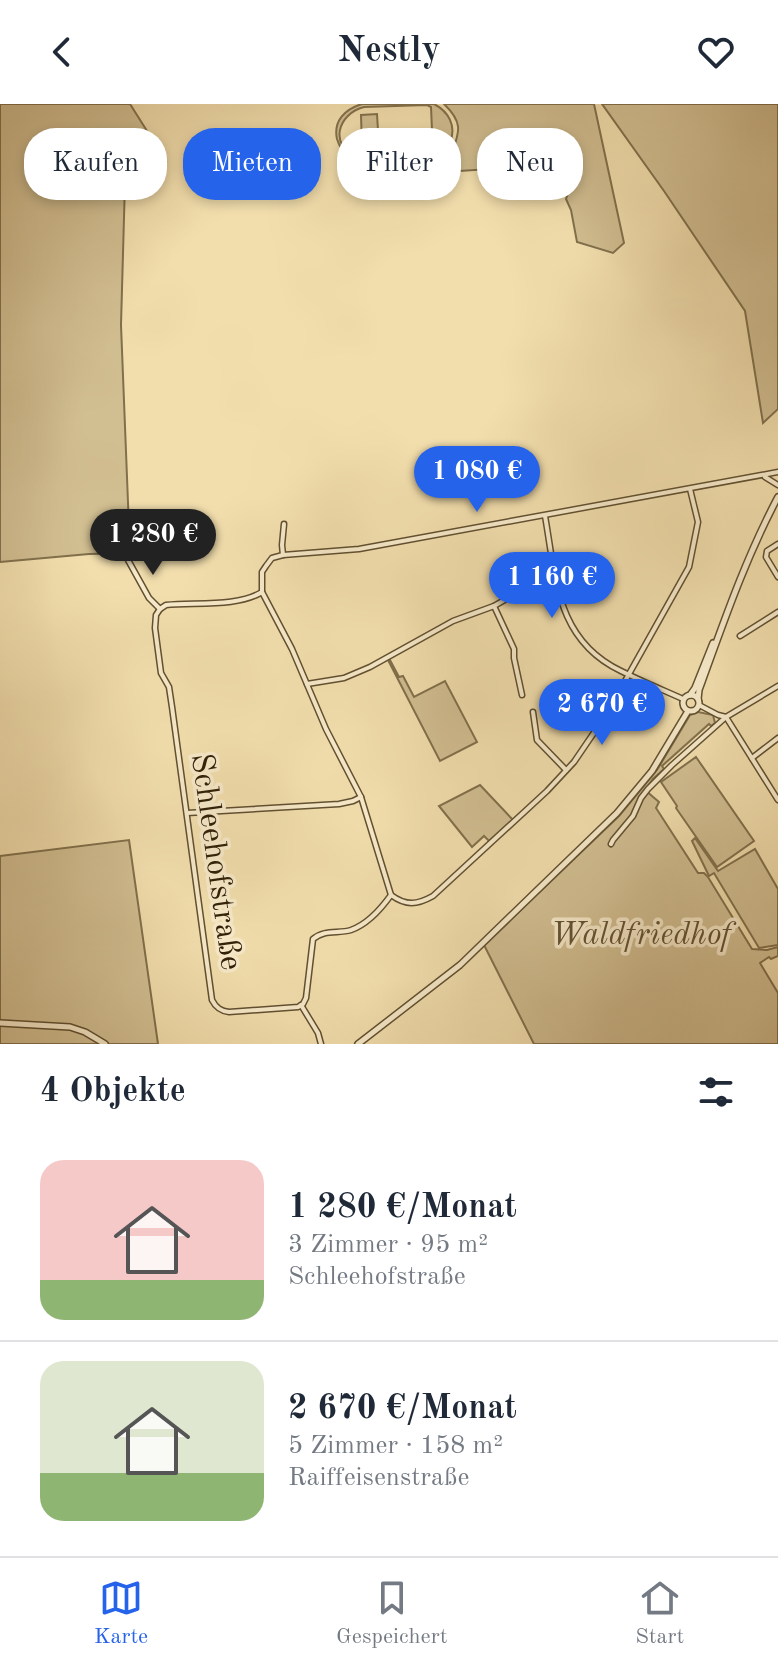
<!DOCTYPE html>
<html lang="de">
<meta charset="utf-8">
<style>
:root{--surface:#fff;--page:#f6f6f7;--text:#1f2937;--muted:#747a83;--line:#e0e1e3;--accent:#2563eb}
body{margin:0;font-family:"Old Standard TT",serif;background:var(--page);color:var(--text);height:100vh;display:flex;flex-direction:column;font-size:30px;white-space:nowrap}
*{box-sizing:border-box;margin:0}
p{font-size:26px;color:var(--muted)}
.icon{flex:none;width:44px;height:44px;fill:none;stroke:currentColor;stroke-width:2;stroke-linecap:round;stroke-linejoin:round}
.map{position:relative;height:940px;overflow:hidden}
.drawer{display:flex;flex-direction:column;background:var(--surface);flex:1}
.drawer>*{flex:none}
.hud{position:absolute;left:24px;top:24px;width:730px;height:72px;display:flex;gap:16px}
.price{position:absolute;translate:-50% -68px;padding:0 18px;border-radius:28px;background:var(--accent);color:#fff;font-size:26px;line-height:52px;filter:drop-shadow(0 2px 4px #0008)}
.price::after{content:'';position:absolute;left:50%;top:48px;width:24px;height:18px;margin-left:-12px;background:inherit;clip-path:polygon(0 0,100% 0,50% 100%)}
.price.selected{background:#222;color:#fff}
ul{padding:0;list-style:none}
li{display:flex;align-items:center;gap:24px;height:200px;padding:0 40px}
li+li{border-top:2px solid var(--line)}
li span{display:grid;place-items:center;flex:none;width:224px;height:160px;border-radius:24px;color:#555}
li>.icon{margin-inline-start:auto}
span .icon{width:96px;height:96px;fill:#fffc;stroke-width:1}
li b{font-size:34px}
h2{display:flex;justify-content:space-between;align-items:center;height:96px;padding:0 40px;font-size:34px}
.pill{padding:0 28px;border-radius:32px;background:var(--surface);box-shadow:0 4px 12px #0003;font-size:28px;line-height:72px}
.pill.selected{background:var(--accent);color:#fff}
header{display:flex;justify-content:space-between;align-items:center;height:104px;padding:0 40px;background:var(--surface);font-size:36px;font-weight:600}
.menu{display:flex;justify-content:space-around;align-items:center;height:112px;border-top:2px solid var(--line);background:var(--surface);font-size:22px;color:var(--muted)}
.menu a{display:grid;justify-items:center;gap:4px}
.menu .selected{color:var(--accent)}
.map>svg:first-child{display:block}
.green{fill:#d1be91;stroke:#81704c;stroke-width:2;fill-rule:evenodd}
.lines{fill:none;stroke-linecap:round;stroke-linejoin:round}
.minor-casing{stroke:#615031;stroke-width:7}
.tertiary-casing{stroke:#615031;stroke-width:8}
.minor{stroke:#f7eaca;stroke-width:4}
.tertiary{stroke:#f7eaca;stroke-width:5}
.labels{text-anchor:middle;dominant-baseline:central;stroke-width:7;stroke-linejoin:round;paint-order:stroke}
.street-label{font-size:32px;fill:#312108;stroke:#f7eaca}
.park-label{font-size:32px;font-style:italic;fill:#615031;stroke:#f7eaca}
</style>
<header><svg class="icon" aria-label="back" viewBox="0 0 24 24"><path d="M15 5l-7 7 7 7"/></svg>Nestly<svg class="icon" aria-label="heart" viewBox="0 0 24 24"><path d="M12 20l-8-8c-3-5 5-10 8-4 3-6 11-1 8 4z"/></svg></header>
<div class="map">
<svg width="778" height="940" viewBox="0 0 778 940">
<rect width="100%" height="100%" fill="#f2dead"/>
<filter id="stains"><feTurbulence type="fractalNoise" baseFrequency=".0025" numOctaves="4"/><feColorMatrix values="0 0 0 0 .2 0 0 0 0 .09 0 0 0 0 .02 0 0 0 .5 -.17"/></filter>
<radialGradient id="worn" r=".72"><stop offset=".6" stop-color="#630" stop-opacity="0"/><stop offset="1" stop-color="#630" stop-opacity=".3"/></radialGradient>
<!-- green -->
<g class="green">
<polygon points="0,0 130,0 166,57 125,78 121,221 130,449 89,450 0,458"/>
<path d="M 362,0 L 434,0 C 448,7 457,22 450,38 C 447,45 445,48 445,56 L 347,61 C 346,50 340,45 337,35 C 333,17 345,5 362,0 ZM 427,1 L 431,3 L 433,50 C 419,53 369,57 357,53 C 329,42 337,10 364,3 Z"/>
<path d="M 444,0 L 594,0 L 624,139 L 613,149 L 577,138 L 571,106 L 566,95 L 572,79 L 567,50 L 554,61 L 381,72 L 376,65 L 384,62 L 449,58 C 457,31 467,22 444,0 Z"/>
<polygon points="602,0 778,0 778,305 763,319 745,207 664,87"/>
<polygon points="377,10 379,43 362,44 361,11"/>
<polygon points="388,556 390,556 399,573 403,572 414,593 445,577 477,638 440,657"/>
<polygon points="698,608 713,611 715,619 711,622 709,620 662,662 664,665 653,675 645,686 659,698 656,704 698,769 704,769 708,773 752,845 767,846 778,843 778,852 771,855 769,853 760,859 778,889 778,940 534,940 484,841 619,712 657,666 690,611"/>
<polygon points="696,653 754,737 717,763 676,704 677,702 661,678"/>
<polygon points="480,681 513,716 489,737 484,732 472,743 439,702"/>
<polygon points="695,734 718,767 755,745 778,785 778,841 759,844 714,769 709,772 692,737"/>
<polygon points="129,736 158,940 0,940 0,752"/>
</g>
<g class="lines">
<defs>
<g id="minor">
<polyline points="765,373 778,381"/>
<path d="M 545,412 C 556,474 556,536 621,567 C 641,577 663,586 683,595"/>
<polyline points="778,440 767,447 766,453 778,473"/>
<polyline points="283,451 282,441 284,420"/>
<polyline points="128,456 149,494 160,505"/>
<path d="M 262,488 C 238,503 195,498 166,501 L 160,505 L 156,511 L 155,524 L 161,569 L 169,583 L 172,603 L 212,896 C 216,904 221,907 229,908 L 298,903 L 303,900 L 306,894 L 313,835 C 325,825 338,830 351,826 C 368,820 381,805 391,791"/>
<polyline points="494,502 514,545 514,554 522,591"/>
<polyline points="740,532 778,508"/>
<polyline points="307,580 344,574 370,563 453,517 494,502 543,474 555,472"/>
<polyline points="699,601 718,611 726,613"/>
<polyline points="533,608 537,636 566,666"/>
<polyline points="726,613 778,696"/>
<polyline points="752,654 778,634"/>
<polyline points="187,709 339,700 353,697 361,693"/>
<polyline points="611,740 613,736 633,712 641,694 648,685 672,661 726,613 778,582"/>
<polyline points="391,791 361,693 326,625 292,545 262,488 262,468 266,462 272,454 283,451 359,445 778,368"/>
<path d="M 391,791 C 406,802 417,801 433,792 L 547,687 L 574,658 L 606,611 L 689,463 L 698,418 L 690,385"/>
<polyline points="301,901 318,929 321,940"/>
</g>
<g id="tertiary">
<circle cx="691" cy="599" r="8"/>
<polyline points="690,591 695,584 713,539"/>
<path d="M 698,595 L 699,586 C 723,520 745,455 778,393"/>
<polyline points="0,919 70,923 85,928 105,940"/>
<polyline points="358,940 460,861 617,709 652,667 688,607"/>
</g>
</defs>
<!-- minor casing -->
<use href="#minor" class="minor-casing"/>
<!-- tertiary casing -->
<use href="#tertiary" class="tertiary-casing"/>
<!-- minor -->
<use href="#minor" class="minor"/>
<!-- tertiary -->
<use href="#tertiary" class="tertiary"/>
</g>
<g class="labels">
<!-- street labels -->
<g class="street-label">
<text transform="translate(215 758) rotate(82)">Schleehofstraße</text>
</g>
<!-- park labels -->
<g class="park-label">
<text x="641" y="832">Waldfriedhof</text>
</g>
</g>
<rect width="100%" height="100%" filter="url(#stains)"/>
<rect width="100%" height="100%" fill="url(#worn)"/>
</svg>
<b class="price" style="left:477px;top:410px">1 080 €</b>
<b class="price selected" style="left:153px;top:473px">1 280 €</b>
<b class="price" style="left:552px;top:516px">1 160 €</b>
<b class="price" style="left:602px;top:643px">2 670 €</b>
<div class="hud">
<a class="pill">Kaufen</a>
<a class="pill selected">Mieten</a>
<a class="pill">Filter</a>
<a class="pill">Neu</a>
</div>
</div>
<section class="drawer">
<h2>4 Objekte<svg class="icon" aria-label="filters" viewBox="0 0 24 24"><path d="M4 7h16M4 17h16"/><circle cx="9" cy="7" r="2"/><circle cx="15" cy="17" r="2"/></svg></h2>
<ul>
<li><span style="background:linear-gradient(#f6c9c9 75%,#8fb573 0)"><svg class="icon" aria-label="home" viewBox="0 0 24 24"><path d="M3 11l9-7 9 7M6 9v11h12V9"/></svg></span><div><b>1 280 €/Monat</b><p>3 Zimmer · 95 m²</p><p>Schleehofstraße</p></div></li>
<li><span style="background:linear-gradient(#dfe7d0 70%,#8fb573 0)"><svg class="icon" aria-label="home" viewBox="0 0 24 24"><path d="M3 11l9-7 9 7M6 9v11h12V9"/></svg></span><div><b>2 670 €/Monat</b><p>5 Zimmer · 158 m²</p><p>Raiffeisenstraße</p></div></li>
</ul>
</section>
<nav class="menu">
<a class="selected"><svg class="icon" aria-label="map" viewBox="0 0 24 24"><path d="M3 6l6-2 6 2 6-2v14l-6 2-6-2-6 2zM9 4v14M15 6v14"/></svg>Karte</a>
<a><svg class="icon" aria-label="saved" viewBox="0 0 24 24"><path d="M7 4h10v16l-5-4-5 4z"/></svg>Gespeichert</a>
<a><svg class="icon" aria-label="home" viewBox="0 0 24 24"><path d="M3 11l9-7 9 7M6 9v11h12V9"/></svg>Start</a>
</nav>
